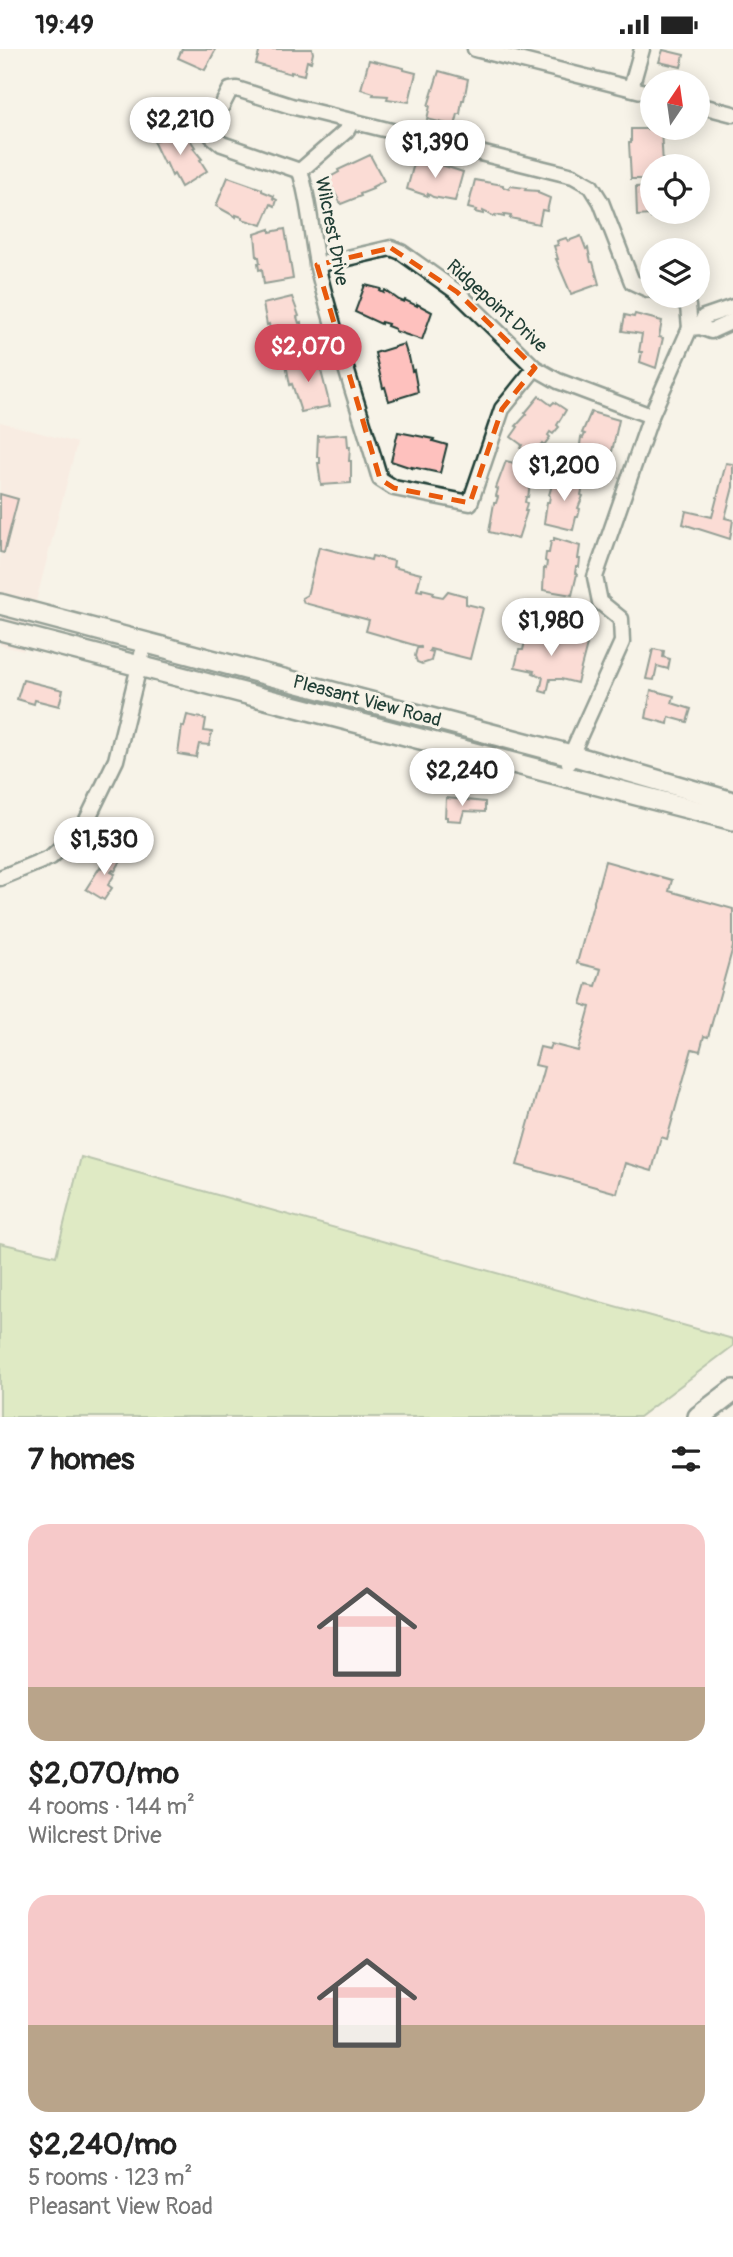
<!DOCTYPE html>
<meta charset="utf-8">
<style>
:root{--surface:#fff;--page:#f2f2f2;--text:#222;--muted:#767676;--accent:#d1495b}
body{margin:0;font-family:Pangolin,sans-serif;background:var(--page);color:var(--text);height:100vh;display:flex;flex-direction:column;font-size:26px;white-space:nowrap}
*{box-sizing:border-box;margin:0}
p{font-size:23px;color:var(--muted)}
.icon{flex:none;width:38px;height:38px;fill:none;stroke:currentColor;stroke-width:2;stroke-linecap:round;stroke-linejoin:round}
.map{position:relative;height:1368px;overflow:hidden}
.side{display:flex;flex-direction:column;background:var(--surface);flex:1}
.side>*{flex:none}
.needle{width:46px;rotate:13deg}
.fabs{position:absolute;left:640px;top:21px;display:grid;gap:14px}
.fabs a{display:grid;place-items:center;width:70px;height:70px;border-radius:50%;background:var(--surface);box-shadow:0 4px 18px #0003;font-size:35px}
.price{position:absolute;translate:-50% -60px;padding:0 16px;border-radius:24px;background:#fff;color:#222;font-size:23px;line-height:46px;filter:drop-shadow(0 2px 4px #0008)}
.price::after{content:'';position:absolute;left:50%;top:42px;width:21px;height:16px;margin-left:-10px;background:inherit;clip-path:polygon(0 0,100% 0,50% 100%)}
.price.active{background:var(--accent);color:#fff}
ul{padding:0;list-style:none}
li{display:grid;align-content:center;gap:14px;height:371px;padding:0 28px}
li span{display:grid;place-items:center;height:217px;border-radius:21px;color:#555}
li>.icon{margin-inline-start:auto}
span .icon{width:126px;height:126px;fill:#fffc;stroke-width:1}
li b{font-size:30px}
h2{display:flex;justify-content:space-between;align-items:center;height:84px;padding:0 28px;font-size:30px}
.status{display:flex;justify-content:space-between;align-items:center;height:49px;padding:0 35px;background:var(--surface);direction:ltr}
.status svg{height:19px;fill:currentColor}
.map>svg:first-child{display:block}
.built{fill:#f9e4db}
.green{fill:#c0e19a;stroke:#708f67;stroke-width:2}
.building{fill:#fec1be;stroke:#1f3d34;stroke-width:2}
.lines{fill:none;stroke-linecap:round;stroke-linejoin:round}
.street-casing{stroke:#1f3d34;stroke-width:19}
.secondary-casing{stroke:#1f3d34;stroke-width:24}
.primary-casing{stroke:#1f3d34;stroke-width:26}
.street{stroke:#f7f3e8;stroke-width:14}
.secondary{stroke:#f7f3e8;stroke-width:19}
.primary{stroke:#f7f3e8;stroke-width:21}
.marked{fill:none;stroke:#e8590c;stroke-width:5;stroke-dasharray:14 9;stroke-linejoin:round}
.labels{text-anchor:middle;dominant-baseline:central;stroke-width:6;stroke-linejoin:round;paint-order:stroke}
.street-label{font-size:19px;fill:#1f3d34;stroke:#f7f3e8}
</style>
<div class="status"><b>19:49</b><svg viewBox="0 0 49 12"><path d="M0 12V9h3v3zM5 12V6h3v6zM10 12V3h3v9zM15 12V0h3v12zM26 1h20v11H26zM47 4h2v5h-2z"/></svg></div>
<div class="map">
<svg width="733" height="1368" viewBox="0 0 733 1368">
<rect width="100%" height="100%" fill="#f7f3e8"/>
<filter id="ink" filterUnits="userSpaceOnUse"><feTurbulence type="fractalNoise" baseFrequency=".0143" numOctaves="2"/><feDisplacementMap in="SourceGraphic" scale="14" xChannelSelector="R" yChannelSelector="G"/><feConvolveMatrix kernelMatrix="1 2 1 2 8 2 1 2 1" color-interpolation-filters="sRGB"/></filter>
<g filter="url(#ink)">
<!-- built -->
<polygon class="built" points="0,373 77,394 23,602 0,596"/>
<!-- green -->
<polygon class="green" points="81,1108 733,1290 733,1297 639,1368 0,1368 0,1194 56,1207"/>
<!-- building -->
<g class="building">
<polygon points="182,0 214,0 215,2 205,21 178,9"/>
<polygon points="260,0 312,0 313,4 311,13 307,12 304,26 291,23 291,25 256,15"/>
<polygon points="663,1 684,6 681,18 659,13"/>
<polygon points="369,11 404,19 404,21 416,24 409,53 387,50 388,47 373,46 374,44 361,40"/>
<polygon points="439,22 468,30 464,51 462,51 460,65 458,65 455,77 427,70 430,57 428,57"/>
<polygon points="182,79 195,98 193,99 202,110 200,111 207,122 181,138 174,125 172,127 166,113 164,115 154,94 168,84 170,86"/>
<polygon points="631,80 661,80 663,116 653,117 653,130 631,130 629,94 631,94"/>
<polygon points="370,106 384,132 372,138 373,140 360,145 361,147 341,155 331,137 327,139 323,132 339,123 338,121"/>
<polygon points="415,111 428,114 429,112 463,123 455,152 433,148 428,145 428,147 407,140"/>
<polygon points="228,128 262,140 262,142 274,147 273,149 277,151 275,157 271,155 262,176 242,170 242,168 236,166 236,168 216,157"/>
<polygon points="475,131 503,136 503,138 509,140 510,137 526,139 525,141 538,142 538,144 550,149 547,162 542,161 539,175 510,169 511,167 504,166 504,168 496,166 495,168 483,162 483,165 475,163 476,161 468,159"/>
<polygon points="650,135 653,135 653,163 687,163 687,165 665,168 665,166 651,169 651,166 637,167 636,138 650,137"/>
<polygon points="270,180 270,183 285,180 293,230 264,235 262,220 259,221 258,214 260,214 259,208 257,208 255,185"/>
<polygon points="581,187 586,200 588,199 591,213 593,213 599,235 571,245 556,210 558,210 554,197 558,196 557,192 566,189 568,192"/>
<polygon points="365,236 381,240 380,242 384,244 385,241 399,251 404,253 405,251 417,257 417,255 432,263 422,291 395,282 395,280 387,277 388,275 381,273 381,275 355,263"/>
<polygon points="292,248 299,267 297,268 299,274 301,273 304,295 275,302 269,275 267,276 263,255"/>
<polygon points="635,265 662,272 659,288 663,289 656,319 640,313 642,303 639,303 642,285 622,282 625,266 634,268"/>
<polygon points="404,295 408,308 409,308 412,322 414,321 418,343 389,352 385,338 383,339 375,304"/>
<polygon points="314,306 318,319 320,318 330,357 301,363 292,335 290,336 286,315"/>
<polygon points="539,347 551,356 554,353 566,361 557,376 559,378 553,385 550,383 548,386 550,388 544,396 542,394 533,406 520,399 522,396 511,388 518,378 516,377 527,365 525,364"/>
<polygon points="591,363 619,371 611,407 609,406 606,419 578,411 581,388 583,389 585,385 582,384"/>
<polygon points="398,383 434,390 433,392 447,396 440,424 412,418 412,419 391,412"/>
<polygon points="347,385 348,398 350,398 349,412 351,412 351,434 321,436 318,414 320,414 320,408 317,408 318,387"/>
<polygon points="506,412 533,419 528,448 526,448 525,453 527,454 525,462 527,462 518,490 489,483 494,454 496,454 498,448 496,447 498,440 496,439"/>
<polygon points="726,414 733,415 733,438 725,469 733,471 730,490 683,475 686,462 712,468"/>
<polygon points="555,426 584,433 581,446 583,447 578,459 580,460 578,468 576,468 573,481 544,474 547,453 549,453 550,447 549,446"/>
<polygon points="0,445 18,450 4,504 0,503"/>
<polygon points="554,489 580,497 578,510 580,510 579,518 576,518 575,524 577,525 572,546 543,541 544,519 546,520 547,513 545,512 546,504 549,504 551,492 554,492"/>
<polygon points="319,498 371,511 372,507 394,512 393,518 421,525 417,541 422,542 422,540 434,543 433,546 443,548 448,542 466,547 466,555 483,559 470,610 430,600 429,602 433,603 431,612 422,615 417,613 415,607 417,599 421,599 421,598 366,582 369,571 304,554 302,549 307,546"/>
<polygon points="528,580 587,596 577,634 561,630 550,630 547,644 540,642 543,628 533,624 534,622 515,618 519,601 523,601"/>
<polygon points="653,600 664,602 663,608 670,610 668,620 657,617 654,631 646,630"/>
<polygon points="23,631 63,641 59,657 35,651 34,655 17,650"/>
<polygon points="651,641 674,647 672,654 691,660 687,673 669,668 668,675 646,669"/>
<polygon points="187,666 206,670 204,682 212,683 209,696 199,695 196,708 178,705 182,677 184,678"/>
<polygon points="446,749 485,753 485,763 464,762 461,772 447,771 447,768 445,768"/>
<polygon points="110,802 122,810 115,822 113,821 111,823 115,825 108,836 112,839 104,851 86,840 100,818 102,819"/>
<polygon points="605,812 672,831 669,842 733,860 733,898 708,988 704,987 700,1002 692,1000 667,1090 661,1088 652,1122 625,1114 617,1144 517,1116 544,1018 535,1016 540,998 549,1000 551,995 578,1002 590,958 581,955 587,935 596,937 601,920 577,914"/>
</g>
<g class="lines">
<defs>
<g id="street">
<polyline points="475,0 653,45"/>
<polyline points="631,39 642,0"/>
<polyline points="698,56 733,65"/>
<path d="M 352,72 L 347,81 L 300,122 C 311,156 311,192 320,228 C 337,296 360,362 380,430 L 394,439 L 470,454 L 502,360 L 535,319"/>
<polyline points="300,122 222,95 212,87 212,76 230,41 237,40 291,57 573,127 591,137 601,153 632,233 647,240 653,241"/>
<polyline points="317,216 391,199 401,203 457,243 535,319 558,332 651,367"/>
<polyline points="677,247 688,257 690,279"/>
<polyline points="700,278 704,268 733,258"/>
<polyline points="569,714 571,706 622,593 621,570 600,553 595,528 651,367 690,279 700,278 711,282 733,272"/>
<polyline points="0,829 51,808 84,777 116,711 145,593"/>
</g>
<g id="secondary">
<polyline points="0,555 571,706 733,753"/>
<polyline points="0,581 733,771"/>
</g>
<polyline id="primary" points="699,1368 733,1342"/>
</defs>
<!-- street casing -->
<use href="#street" class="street-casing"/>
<!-- secondary casing -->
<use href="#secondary" class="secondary-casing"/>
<!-- primary casing -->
<use href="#primary" class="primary-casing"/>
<!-- street -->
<use href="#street" class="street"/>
<!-- secondary -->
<use href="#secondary" class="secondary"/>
<!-- primary -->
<use href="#primary" class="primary"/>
</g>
</g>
<!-- marked area -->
<path d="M0 0H733V1368H0ZM 391,199 L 457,243 L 535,319 L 502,360 L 470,454 L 394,439 L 380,430 L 317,216 Z" fill="#f7f3e8" fill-opacity=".55" fill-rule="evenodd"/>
<path class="marked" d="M 391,199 L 457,243 L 535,319 L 502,360 L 470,454 L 394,439 L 380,430 L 317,216 Z"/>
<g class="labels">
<!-- street labels -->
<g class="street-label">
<text transform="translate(332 182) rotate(79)">Wilcrest Drive</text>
<text transform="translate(497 257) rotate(42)">Ridgepoint Drive</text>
<text transform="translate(367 652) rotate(15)">Pleasant View Road</text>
</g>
</g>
</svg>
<div class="fabs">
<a><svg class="needle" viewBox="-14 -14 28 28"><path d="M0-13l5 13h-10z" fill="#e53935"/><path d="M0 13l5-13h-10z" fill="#767676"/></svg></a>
<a><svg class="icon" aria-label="locate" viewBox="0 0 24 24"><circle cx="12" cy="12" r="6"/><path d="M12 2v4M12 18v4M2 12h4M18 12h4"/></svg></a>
<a><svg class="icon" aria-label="layers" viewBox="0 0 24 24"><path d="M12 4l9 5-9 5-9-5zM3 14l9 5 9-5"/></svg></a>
</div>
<b class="price" style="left:180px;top:108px">$2,210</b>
<b class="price" style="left:435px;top:131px">$1,390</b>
<b class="price active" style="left:308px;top:335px">$2,070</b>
<b class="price" style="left:564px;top:454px">$1,200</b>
<b class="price" style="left:551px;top:609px">$1,980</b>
<b class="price" style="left:462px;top:759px">$2,240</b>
<b class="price" style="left:104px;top:828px">$1,530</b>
</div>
<section class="side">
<h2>7 homes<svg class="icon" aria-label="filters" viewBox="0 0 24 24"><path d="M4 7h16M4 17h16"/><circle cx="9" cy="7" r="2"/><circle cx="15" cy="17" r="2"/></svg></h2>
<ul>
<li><span style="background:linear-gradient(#f6c9c9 75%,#b9a48a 0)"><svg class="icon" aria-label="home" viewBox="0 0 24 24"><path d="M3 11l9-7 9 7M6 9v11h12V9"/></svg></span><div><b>$2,070/mo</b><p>4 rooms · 144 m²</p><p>Wilcrest Drive</p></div></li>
<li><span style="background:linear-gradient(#f6c9c9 60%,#b9a48a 0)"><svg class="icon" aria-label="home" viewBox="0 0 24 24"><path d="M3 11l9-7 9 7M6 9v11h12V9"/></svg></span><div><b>$2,240/mo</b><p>5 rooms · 123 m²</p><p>Pleasant View Road</p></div></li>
</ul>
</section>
